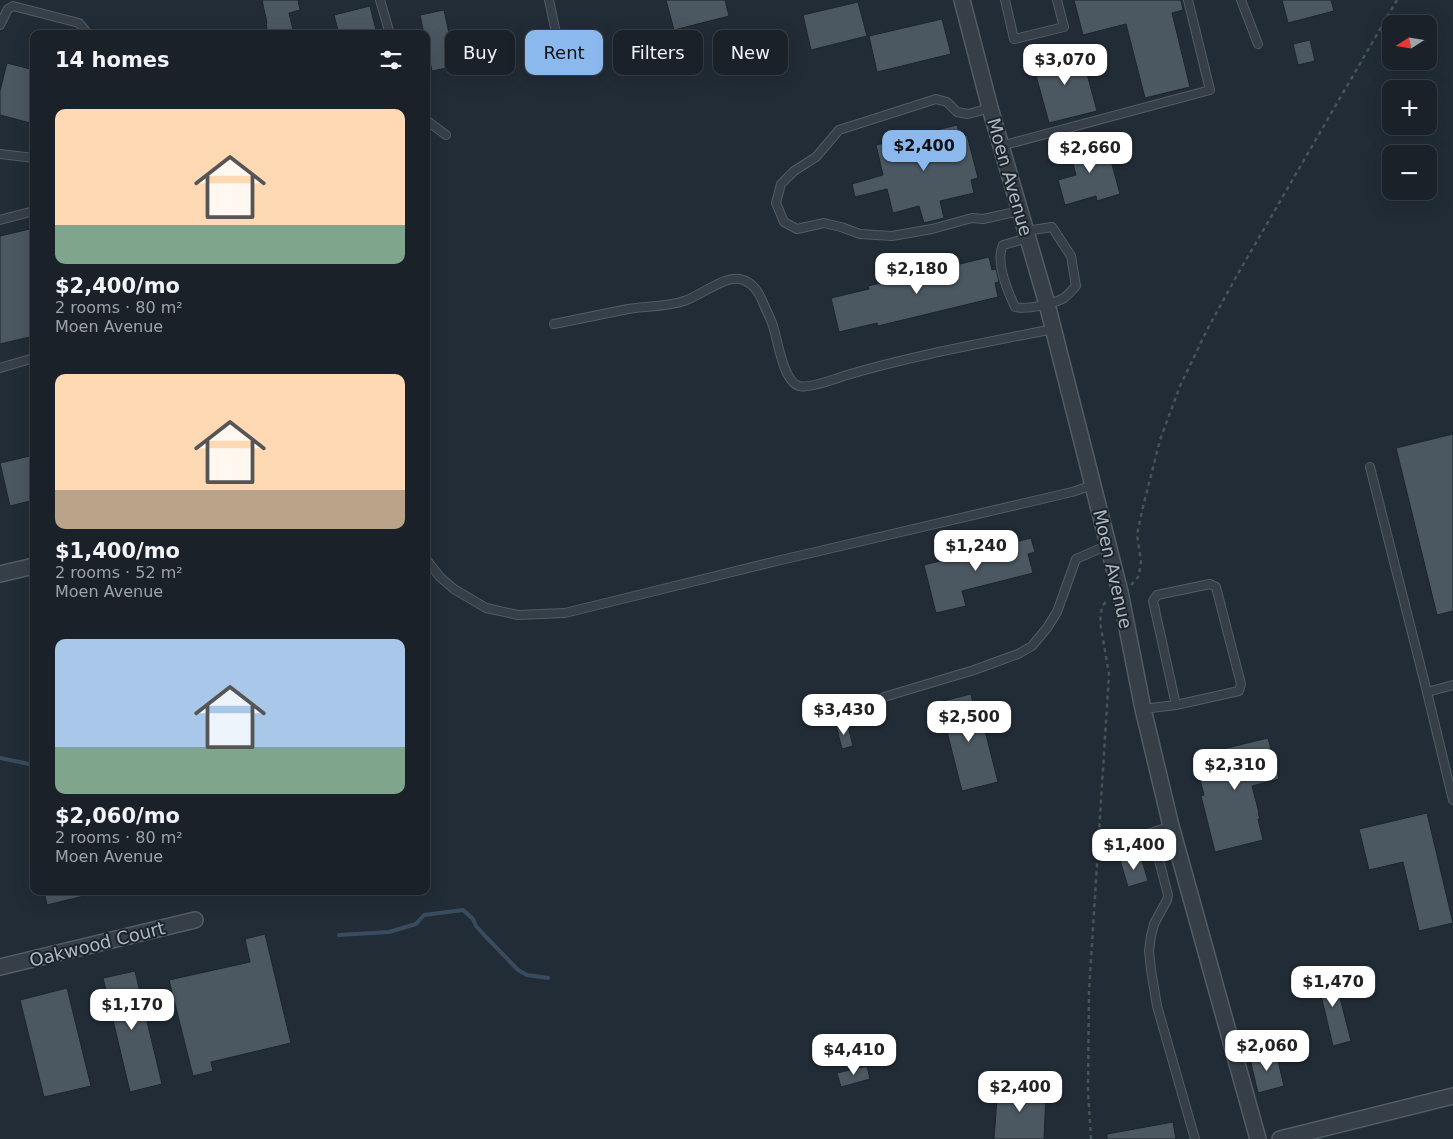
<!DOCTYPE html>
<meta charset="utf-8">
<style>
:root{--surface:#1a2128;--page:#232930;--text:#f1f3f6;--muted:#9fa3a8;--line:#383e45;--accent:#8bb8ed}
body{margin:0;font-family:"DejaVu Sans",sans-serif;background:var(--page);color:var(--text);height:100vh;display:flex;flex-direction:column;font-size:19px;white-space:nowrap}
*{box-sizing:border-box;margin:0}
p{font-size:16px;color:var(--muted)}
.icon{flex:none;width:28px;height:28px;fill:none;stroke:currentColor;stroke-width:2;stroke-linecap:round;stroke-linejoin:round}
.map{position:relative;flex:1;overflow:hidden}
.sheet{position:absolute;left:30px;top:30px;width:400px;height:865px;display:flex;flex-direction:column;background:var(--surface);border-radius:10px;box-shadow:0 5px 20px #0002,0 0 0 1px var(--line)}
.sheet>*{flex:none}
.top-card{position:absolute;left:445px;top:30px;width:475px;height:45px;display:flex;gap:10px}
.needle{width:32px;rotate:258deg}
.fabs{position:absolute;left:1382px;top:15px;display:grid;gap:10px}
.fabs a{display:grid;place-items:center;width:55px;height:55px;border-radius:10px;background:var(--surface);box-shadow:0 5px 20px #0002,0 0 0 1px var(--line);font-size:25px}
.price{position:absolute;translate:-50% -42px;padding:0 11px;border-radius:10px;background:#fff;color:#222;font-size:16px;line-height:32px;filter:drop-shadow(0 1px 2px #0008)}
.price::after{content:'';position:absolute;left:50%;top:30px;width:15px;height:11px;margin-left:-8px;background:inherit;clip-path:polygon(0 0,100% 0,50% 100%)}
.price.on{background:var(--accent);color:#111}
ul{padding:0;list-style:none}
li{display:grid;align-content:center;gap:10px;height:265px;padding:0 25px}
li span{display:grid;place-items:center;height:155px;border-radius:10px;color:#555}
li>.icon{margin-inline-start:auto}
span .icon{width:90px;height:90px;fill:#fffc;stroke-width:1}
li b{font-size:21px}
h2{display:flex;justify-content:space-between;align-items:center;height:60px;padding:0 25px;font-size:21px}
.chip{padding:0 18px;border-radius:10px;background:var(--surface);box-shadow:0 5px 20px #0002,0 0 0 1px var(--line);font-size:18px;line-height:45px}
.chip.on{background:var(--accent);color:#111}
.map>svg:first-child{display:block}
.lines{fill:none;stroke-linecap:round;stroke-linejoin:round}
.stream{stroke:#394b5e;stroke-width:4}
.building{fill:#4b5761;stroke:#1d252d}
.service-casing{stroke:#535c64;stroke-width:10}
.minor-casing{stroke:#535c64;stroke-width:18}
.path{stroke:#445556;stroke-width:2.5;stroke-dasharray:4 4;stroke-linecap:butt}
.service{stroke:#363e47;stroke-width:8}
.minor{stroke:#363e47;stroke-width:15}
.labels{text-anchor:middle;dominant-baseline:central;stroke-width:4;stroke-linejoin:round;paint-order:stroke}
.street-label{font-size:18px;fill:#b0b9c3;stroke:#1b232b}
</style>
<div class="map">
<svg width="1453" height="1139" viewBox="0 0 1453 1139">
<rect width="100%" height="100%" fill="#222c36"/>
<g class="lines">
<!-- stream -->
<g class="stream">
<polyline points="0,758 34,765"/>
<polyline points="339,935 389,932 416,924 424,915 463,910 473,919 476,926 487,938 518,970 527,975 548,978"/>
</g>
</g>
<!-- building -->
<g class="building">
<polygon points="262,0 298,0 300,10 289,13 294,34 268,34 266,24 267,23"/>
<polygon points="666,0 725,0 729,16 674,30"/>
<polygon points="1074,0 1181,0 1183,10 1172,13 1190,87 1145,98 1126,24 1083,35"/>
<polygon points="1282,0 1331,0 1334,11 1288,23"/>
<polygon points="858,2 867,36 811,50 803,15"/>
<polygon points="370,6 377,34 339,34 334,15"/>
<polygon points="444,10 456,66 432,71 426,43 426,34 424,34 420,15"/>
<polygon points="942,19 951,54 877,72 869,36"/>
<polygon points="1310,40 1315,61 1298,65 1293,44"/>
<polygon points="1080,48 1097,111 1049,123 1032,61"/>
<polygon points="7,63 34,70 34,124 0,115 0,91"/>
<polygon points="957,125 960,137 967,135 978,178 971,180 974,193 940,201 944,218 924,223 919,206 893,213 887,189 855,197 852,184 883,175 876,145"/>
<polygon points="1105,139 1120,194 1097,201 1096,196 1065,205 1058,180 1076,175 1069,149"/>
<polygon points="34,228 34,336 0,344 0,236"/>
<polygon points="989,257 992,270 996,269 999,282 995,283 998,297 878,326 877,323 839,332 831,298 869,289 868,286"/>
<polygon points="1453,434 1453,611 1437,615 1396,448"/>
<polygon points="34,455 34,500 10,506 0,463"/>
<polygon points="1031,538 1035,552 1028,554 1033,573 962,591 966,606 936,613 924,565"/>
<polygon points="971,694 973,704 978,703 998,782 962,791 942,712 946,711 943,701"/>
<polygon points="847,722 853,746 842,749 836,725"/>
<polygon points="1268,738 1279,779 1252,786 1259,813 1258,813 1260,819 1258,819 1263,840 1215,852 1201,796 1204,795 1194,756"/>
<polygon points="1427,813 1453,923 1419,931 1403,862 1369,870 1359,829"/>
<polygon points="1140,854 1148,881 1128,887 1120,860"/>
<polygon points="44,891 87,891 88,895 47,905"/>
<polygon points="265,934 291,1043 211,1062 213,1071 193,1076 169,980 250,962 245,939"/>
<polygon points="1333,970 1351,1041 1333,1046 1316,974"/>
<polygon points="135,971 162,1084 130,1092 103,978"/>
<polygon points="67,988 91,1086 44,1097 20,1000"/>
<polygon points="892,1046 896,1061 874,1066 870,1051"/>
<polygon points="1276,1052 1284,1086 1258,1093 1250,1059"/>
<polygon points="867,1066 870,1079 841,1087 837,1073"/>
<polygon points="998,1084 1035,1086 1035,1093 1046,1094 1044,1139 994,1139"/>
<polygon points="1173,1122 1176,1139 1107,1139 1107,1134"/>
</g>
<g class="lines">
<defs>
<g id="service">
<polyline points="380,0 390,34"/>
<polyline points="549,0 556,33"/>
<polyline points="1005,0 1014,39 1064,27 1057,0"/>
<polyline points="1241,0 1258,44"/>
<polyline points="0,25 8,9 13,6 79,23 88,34"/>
<polyline points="990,108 968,114 957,112 947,102 936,99 839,130 816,157 794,171 781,184 776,203 784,222 797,229 824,223 841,227 860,234 892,236 932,229 972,218 983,219 1020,211"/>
<polyline points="426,120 446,135"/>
<polyline points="1001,146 1210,90 1188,0"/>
<polyline points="0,154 34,158"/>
<polyline points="0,220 34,211"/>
<path d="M 1026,231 L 1052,227 L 1071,256 L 1076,286 C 1072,290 1068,295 1064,298 C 1053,304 1027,310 1015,307 C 1008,292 995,261 1003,245 L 1028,238"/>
<path d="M 554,324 C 579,319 603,314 628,309 C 647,306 666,307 684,301 C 700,296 722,277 739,279 C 753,281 760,294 764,305 C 767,312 771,319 773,326 C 778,341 783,381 799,386 C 808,389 837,378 847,375 C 914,355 984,343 1053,329"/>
<polyline points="0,368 34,358"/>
<polyline points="1370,467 1427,692"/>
<polyline points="426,559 440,577 454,589 486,608 518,615 565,613 781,560 1072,492 1093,485"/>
<polyline points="1453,685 1427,692 1453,800"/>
<polyline points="884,697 974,670 1018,654 1032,646 1047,628 1057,612 1076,559 1108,545"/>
<polyline points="1143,709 1176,705 1239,691 1241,684 1216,587 1210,584 1157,595 1153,601 1176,705"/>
<polyline points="1152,833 1168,895 1167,900 1154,924 1151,936 1149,951 1151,970 1157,1006 1195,1139"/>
<polyline points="1128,841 1171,826"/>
</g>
<g id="minor">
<polyline points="962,0 990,108 1047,304 1120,592 1143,709 1171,826 1258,1139"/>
<polyline points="0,574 34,566"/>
<polyline points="0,967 195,920"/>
<polyline points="1280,1139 1453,1096"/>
</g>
</defs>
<!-- service casing -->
<use href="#service" class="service-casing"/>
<!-- minor casing -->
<use href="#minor" class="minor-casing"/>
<!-- path -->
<g class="path">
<polyline points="1131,585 1139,576 1141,561 1137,535 1142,511 1160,440 1180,386 1207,330 1236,277 1397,0"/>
<polyline points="1091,1139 1088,1091 1089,991 1109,674 1100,622 1102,606 1108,600"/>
</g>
<!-- service -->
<use href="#service" class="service"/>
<!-- minor -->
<use href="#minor" class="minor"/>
</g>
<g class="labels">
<!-- street labels -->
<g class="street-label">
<text transform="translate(1010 177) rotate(74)">Moen Avenue</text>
<text transform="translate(1113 569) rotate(77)">Moen Avenue</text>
<text transform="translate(97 944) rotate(-14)">Oakwood Court</text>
</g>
</g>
</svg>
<div class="fabs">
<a><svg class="needle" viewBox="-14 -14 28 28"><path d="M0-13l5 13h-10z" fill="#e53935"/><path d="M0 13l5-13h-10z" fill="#9fa3a8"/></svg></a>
<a>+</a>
<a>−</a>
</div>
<b class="price" style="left:1065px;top:86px">$3,070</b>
<b class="price on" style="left:924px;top:172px">$2,400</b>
<b class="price" style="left:1090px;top:174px">$2,660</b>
<b class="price" style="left:917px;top:295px">$2,180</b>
<b class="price" style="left:976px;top:572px">$1,240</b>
<b class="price" style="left:844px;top:736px">$3,430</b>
<b class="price" style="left:969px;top:743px">$2,500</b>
<b class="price" style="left:1235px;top:791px">$2,310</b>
<b class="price" style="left:1134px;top:871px">$1,400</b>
<b class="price" style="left:1333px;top:1008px">$1,470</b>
<b class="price" style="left:132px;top:1031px">$1,170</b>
<b class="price" style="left:1267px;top:1072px">$2,060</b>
<b class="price" style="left:854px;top:1076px">$4,410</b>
<b class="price" style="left:1020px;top:1113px">$2,400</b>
<div class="top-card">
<a class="chip">Buy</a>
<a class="chip on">Rent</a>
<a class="chip">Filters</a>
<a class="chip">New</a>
</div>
<section class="sheet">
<h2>14 homes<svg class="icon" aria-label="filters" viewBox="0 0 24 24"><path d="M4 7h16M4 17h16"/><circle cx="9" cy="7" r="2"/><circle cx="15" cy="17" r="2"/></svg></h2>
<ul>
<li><span style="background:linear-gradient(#ffd9b3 75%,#7fa58c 0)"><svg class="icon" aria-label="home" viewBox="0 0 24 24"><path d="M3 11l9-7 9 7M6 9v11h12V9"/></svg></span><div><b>$2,400/mo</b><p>2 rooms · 80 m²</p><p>Moen Avenue</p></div></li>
<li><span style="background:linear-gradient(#ffd9b3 75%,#b9a48a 0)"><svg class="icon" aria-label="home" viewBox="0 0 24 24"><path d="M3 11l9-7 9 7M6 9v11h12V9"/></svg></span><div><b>$1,400/mo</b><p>2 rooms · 52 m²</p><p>Moen Avenue</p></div></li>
<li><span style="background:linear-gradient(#a9c7e8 70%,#7fa58c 0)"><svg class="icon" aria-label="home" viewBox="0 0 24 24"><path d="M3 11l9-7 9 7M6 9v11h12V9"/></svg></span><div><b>$2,060/mo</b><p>2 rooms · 80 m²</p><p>Moen Avenue</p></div></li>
</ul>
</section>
</div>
